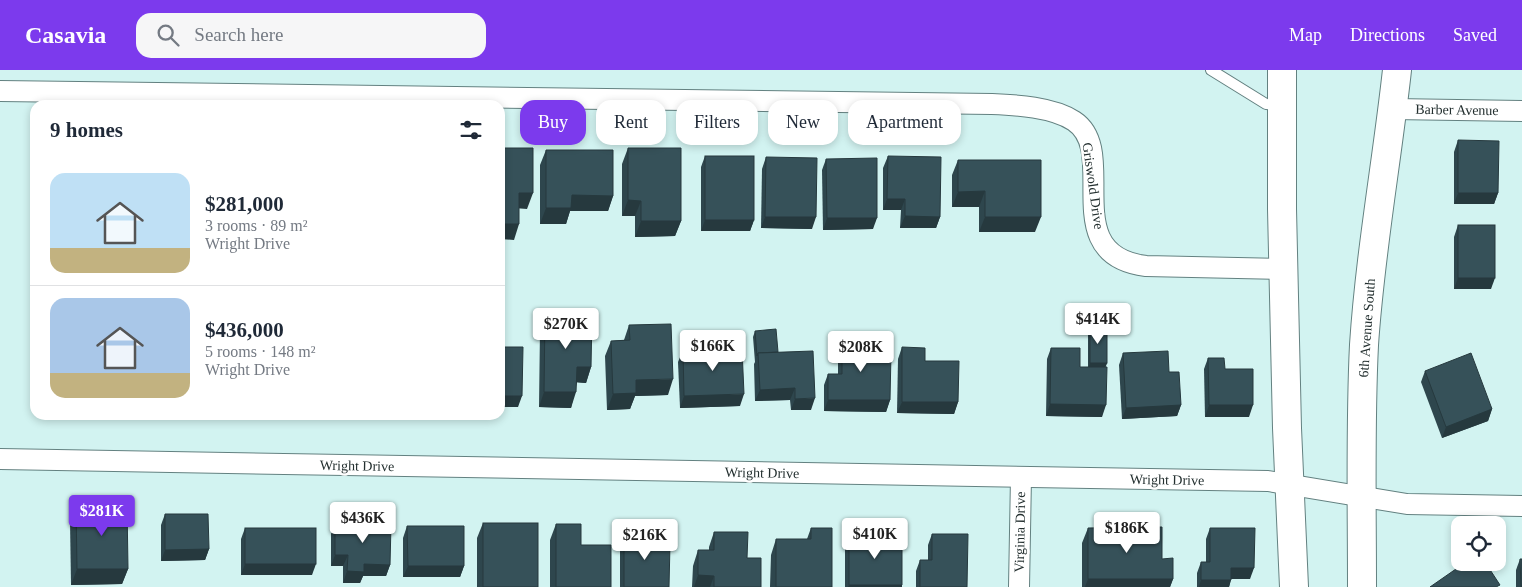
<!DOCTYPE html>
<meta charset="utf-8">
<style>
:root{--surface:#fff;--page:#f6f6f7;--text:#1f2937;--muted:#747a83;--line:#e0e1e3;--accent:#7c3aed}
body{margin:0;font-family:Georgia,serif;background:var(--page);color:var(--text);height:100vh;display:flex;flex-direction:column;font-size:19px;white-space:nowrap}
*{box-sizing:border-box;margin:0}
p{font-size:16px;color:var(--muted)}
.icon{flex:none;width:28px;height:28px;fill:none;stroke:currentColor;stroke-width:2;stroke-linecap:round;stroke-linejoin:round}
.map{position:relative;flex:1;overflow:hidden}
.details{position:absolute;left:30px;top:30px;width:475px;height:320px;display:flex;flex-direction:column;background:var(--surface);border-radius:15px;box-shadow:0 2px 8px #0003}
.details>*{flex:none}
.hud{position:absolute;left:520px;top:30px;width:475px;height:45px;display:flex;gap:10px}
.controls{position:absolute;left:1451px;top:446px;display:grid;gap:10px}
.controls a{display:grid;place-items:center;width:55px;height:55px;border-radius:10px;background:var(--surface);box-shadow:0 2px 8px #0003;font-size:25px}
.price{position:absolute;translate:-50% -42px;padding:0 11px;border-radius:5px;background:#fff;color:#222;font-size:16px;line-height:32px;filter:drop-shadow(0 1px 2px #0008)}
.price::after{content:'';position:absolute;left:50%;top:30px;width:15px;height:11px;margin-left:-8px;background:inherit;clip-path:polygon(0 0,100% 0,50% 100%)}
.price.active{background:var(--accent);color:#fff}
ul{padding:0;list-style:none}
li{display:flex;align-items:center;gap:15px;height:125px;padding:0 20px}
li+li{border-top:1px solid var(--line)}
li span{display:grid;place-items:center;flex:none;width:140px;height:100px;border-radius:15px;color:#555}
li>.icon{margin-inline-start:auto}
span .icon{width:60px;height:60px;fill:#fffc;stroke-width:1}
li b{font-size:21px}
h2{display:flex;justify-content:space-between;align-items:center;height:60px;padding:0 20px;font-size:21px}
.chip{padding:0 18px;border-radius:15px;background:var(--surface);box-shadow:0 2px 8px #0003;font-size:18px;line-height:45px}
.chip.active{background:var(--accent);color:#fff}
header{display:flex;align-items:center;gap:30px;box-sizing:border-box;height:70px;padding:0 25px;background:var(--accent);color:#fff}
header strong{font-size:24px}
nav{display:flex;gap:28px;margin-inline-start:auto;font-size:18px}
.search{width:350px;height:45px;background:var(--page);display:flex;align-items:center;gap:12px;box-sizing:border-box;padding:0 18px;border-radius:15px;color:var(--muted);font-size:19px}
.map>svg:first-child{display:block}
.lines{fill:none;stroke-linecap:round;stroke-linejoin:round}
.lane-casing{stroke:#638180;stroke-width:12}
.street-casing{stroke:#638180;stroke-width:22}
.secondary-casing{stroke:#638180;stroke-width:30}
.lane{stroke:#fff;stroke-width:10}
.street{stroke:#fff;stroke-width:20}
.secondary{stroke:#fff;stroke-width:28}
.wall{fill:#2e464d}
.shaded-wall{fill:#26393e}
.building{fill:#365159;stroke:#26393e}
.labels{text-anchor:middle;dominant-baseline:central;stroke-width:5;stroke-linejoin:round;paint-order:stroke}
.street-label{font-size:14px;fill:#232f2f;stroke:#fff}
</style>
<header>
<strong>Casavia</strong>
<div class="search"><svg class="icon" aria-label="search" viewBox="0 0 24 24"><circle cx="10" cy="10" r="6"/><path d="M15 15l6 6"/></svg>Search here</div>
<nav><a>Map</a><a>Directions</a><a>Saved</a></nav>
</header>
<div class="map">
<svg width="1522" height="517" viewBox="0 0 1522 517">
<rect width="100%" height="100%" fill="#d2f3f1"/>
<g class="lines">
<defs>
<polyline id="lane" points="1211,0 1266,34 1282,35"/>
<g id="street">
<path d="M 0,21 L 992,34 C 1016,35 1053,37 1074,51 C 1121,82 1055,185 1146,196 L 1284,199"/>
<polyline points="1393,39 1522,41"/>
<polyline points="0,389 1268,411 1407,434 1522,436"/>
<polyline points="1019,517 1021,407"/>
</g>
<g id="secondary">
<polyline points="1282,0 1282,139 1287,358 1294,517"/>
<path d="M 1362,517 C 1362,436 1360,355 1364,275 C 1370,183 1387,91 1397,0"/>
</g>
</defs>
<!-- lane casing -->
<use href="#lane" class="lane-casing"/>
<!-- street casing -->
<use href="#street" class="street-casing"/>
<!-- secondary casing -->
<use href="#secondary" class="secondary-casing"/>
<!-- lane -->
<use href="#lane" class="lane"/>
<!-- street -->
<use href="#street" class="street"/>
<!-- secondary -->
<use href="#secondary" class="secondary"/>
</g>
<!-- wall -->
<g class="wall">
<polygon points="1458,70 1498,123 1494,134 1454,134 1454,82"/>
<polygon points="35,71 35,124 32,124 34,75"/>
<polygon points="628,78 681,151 675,166 635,167 635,146 622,146 622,94"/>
<polygon points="546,80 613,126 608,141 570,141 566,154 540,154 540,95"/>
<polygon points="705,86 754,150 750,161 701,161 701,97"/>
<polygon points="888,86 940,147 936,158 900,158 901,140 883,140 883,98"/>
<polygon points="766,87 812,159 761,158 762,99"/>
<polygon points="826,89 873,159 823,160 822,100"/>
<polygon points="958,90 1035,162 979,162 979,137 952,137 952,105"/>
<polygon points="1458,155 1491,219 1454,219 1454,167"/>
<polygon points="545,244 591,297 586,313 577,312 571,338 539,337 540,259"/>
<polygon points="629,255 668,325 635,326 630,339 607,340 605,286 611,271 624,270"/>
<polygon points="1090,257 1107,293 1105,297 1102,347 1046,346 1047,289 1051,278 1080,297 1088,297 1088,263"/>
<polygon points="755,261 778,282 811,340 791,340 790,330 755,331 754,294 755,292 753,267"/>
<polygon points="842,268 873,283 890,330 886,342 824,341 824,315 828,304 838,304 838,279"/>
<polygon points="902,277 958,332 954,344 897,343 898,289"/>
<polygon points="683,280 740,336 680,338 678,292"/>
<polygon points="1123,283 1169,302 1181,335 1177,346 1122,349 1119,295"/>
<polygon points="1208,288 1225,299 1249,347 1205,347 1204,299"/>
<polygon points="1425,301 1492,339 1488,351 1442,368 1421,312"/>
<polygon points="76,435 128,499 122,514 71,515 70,450"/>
<polygon points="165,444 209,479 205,490 161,491 161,455"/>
<polygon points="335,453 390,495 386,506 363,506 360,513 343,513 343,496 331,496 331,464"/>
<polygon points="483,453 538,517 477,517 477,468"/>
<polygon points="556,454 581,475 611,517 550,517 550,470"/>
<polygon points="407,456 464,496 460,507 403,507 403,468"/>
<polygon points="245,458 312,505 241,505 241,469"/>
<polygon points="624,458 645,474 669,517 620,517 620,470"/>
<polygon points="811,458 832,517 770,517 771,485 776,469 807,469"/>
<polygon points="1088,458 1162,489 1173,509 1170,517 1082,517 1082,473"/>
<polygon points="1210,458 1250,509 1231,509 1229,517 1197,517 1197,503 1201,492 1206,492 1206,469"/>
<polygon points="714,462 747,488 761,517 692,517 693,496 698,480 709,480 709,477"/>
<polygon points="849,462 873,467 902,517 845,517 845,473"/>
<polygon points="932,464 967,517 916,517 916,501 920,490 928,490 928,475"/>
<polygon points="1520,489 1522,517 1516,517 1516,500"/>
</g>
<!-- shaded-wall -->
<g class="shaded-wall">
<polygon points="35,116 35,124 32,124"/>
<polygon points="985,121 979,137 952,137 958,122"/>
<polygon points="519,123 533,123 527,139 514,138"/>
<polygon points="1458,123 1498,123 1494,134 1454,134"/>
<polygon points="572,125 613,126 608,141 570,141 566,154 540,154 546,138"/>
<polygon points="887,129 905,129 901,140 883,140"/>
<polygon points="628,130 641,131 635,146 622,146"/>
<polygon points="905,146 940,147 936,158 900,158"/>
<polygon points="765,147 816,147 812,159 761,158"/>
<polygon points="985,147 1041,147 1035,162 979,162"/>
<polygon points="827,148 877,148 873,159 823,160"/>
<polygon points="705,150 754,150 750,161 701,161"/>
<polygon points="641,151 681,151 675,166 635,167"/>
<polygon points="500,154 519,154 514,170 500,169"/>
<polygon points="1458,208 1495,208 1491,219 1454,219"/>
<polygon points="1090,293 1107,293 1105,299 1088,299"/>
<polygon points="577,297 591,297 586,313 571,312"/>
<polygon points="673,309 668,325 635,326 630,339 607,340 613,324 636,310"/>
<polygon points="795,318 790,330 755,331 760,320"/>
<polygon points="544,322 576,322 571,338 539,337"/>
<polygon points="744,324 740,336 680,338 684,326"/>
<polygon points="500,326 522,326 518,337 500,337"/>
<polygon points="815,328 811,340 791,340 795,329"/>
<polygon points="828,330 890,330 886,342 824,341"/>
<polygon points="902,332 958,332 954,344 897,343"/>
<polygon points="1050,334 1106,335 1102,347 1046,346"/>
<polygon points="1181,335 1177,346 1122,349 1126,338"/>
<polygon points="1209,335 1253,335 1249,347 1205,347"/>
<polygon points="1492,339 1488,351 1442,368 1446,357"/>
<polygon points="209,479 205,490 161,491 165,480"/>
<polygon points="335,485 348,485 343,496 331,496"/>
<polygon points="245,494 316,494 312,505 241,505"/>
<polygon points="364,494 390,495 386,506 363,506 360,513 343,513 347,501"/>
<polygon points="408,496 464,496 460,507 403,507"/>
<polygon points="1231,498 1254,498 1250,509 1227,509"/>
<polygon points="77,499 128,499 122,514 71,515"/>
<polygon points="698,505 714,506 710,517 694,517"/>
<polygon points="1088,509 1173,509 1170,517 1085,517"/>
<polygon points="1201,510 1231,510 1229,517 1199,517"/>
<polygon points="849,515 902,515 902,517 848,517"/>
</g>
<!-- building -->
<g class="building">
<polygon points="1458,70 1499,71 1498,123 1458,123"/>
<polygon points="500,78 533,78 533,123 519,123 519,154 500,154"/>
<polygon points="628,78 681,78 681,151 641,151 641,131 628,130"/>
<polygon points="546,80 613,80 613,126 572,125 571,138 546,138"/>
<rect x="705" y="86" width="49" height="64"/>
<polygon points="888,86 941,87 940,147 905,146 905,129 887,129"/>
<polygon points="766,87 817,88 816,147 765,147"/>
<polygon points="877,88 877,148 827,148 826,89"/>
<polygon points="958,90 1041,90 1041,147 985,147 985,121 958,122"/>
<rect x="1458" y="155" width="37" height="53"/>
<polygon points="545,244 592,244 591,297 577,297 576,322 544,322"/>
<polygon points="671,254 673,309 636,310 636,323 613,324 611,271 630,270 629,255"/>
<rect x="1090" y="257" width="17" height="36"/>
<polygon points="776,259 778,282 758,283 757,286 755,261"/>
<polygon points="842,268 873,268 873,283 891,283 890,330 828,330 828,304 842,304"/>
<polygon points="500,277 523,277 522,326 500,326"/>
<polygon points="902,277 925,278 925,291 959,291 958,332 902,332"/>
<polygon points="1051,278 1080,278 1080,297 1107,297 1106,335 1050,334"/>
<polygon points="742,279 744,324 684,326 683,280"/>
<polygon points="813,281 815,328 795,329 795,318 760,320 758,283"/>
<polygon points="1168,281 1169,302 1179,302 1181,335 1126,338 1123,283"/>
<polygon points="1471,283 1492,339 1446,357 1425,301"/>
<polygon points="1208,288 1224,288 1225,299 1253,299 1253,335 1209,335"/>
<polygon points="127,434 128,499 77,499 76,435"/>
<polygon points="165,444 208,444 209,479 165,480"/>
<polygon points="335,453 391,454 390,495 364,494 364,502 347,501 348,485 335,485"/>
<rect x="483" y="453" width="55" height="64"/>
<polygon points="556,454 581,454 581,475 611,475 611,517 556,517"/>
<polygon points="407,456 464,456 464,496 408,496"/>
<polygon points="1162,457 1162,489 1173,488 1173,509 1088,509 1088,458"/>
<rect x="245" y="458" width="71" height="36"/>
<polygon points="624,458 645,458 645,474 670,473 669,517 624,517"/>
<polygon points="811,458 832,458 832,517 776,517 776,469 811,469"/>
<polygon points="1210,458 1255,458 1254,498 1231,498 1231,510 1201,510 1201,492 1210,492"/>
<polygon points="714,462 748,462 747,488 761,488 761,517 714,517 714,506 698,505 698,480 714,480"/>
<polygon points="849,462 873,462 873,467 902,467 902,515 849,515"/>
<polygon points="932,464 968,464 967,517 920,517 920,490 932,490"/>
<polygon points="1520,489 1522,489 1522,517 1521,517"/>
<polygon points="1466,492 1485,492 1500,515 1496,517 1430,517"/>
</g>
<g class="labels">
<!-- street labels -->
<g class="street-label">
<text transform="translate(1457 40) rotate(1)">Barber Avenue</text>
<text transform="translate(1093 116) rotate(82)">Griswold Drive</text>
<text transform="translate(1367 258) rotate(-86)">6th Avenue South</text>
<text transform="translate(357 396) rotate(1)">Wright Drive</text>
<text transform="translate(762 403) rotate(1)">Wright Drive</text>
<text transform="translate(1167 410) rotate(1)">Wright Drive</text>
<text transform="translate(1020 462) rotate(-89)">Virginia Drive</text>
</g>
</g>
</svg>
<div class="controls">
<a><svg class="icon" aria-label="locate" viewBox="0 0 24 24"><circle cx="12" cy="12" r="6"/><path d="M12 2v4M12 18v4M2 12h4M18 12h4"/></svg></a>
</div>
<b class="price" style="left:1098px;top:275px">$414K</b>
<b class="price" style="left:566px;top:280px">$270K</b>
<b class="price" style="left:713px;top:302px">$166K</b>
<b class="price" style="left:861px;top:303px">$208K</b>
<b class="price active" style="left:102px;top:467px">$281K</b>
<b class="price" style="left:363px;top:474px">$436K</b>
<b class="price" style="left:1127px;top:484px">$186K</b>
<b class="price" style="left:875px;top:490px">$410K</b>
<b class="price" style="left:645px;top:491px">$216K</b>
<div class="hud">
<a class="chip active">Buy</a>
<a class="chip">Rent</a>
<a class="chip">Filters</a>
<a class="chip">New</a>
<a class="chip">Apartment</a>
</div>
<section class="details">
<h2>9 homes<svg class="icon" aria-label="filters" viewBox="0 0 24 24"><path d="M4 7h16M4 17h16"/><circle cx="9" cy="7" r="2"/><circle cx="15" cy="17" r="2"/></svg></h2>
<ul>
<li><span style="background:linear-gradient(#bfe0f5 75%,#c2b280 0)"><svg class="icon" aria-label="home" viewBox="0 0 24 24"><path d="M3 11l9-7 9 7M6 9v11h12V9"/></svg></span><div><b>$281,000</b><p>3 rooms · 89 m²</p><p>Wright Drive</p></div></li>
<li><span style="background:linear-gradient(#a9c7e8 75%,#c2b280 0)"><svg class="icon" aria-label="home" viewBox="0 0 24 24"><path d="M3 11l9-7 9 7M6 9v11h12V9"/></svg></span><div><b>$436,000</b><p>5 rooms · 148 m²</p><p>Wright Drive</p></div></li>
</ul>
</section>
</div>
